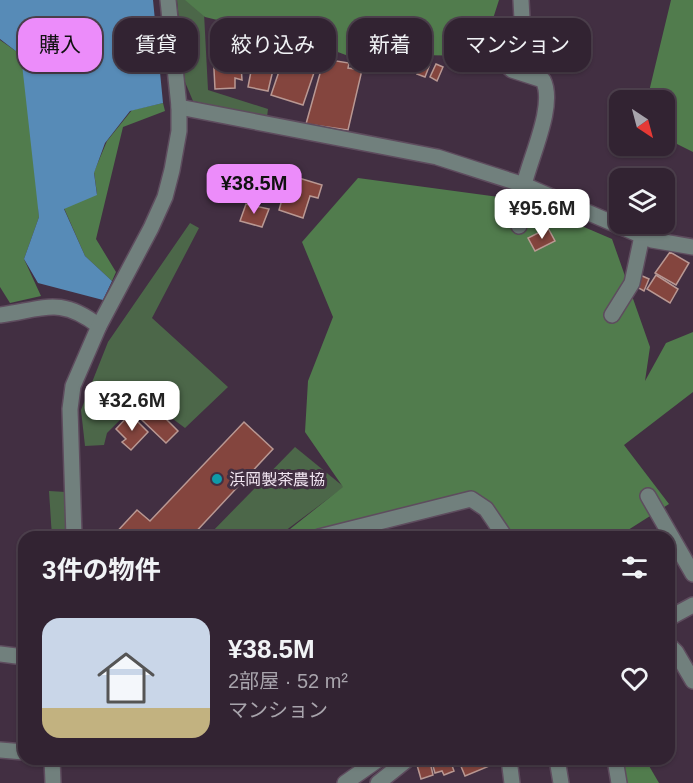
<!DOCTYPE html>
<html lang="ja">
<meta charset="utf-8">
<style>
:root{--surface:#322332;--page:#3d2f3e;--text:#f1f3f6;--muted:#a8a4ac;--line:#4d404d;--accent:#ec8cfa}
body{margin:0;font-family:Helvetica,"Noto Sans JP",sans-serif;background:var(--page);color:var(--text);height:100vh;display:flex;flex-direction:column;font-size:22px;white-space:nowrap}
*{box-sizing:border-box;margin:0}
p{font-size:20px;color:var(--muted)}
.icon{flex:none;width:33px;height:33px;fill:none;stroke:currentColor;stroke-width:2;stroke-linecap:round;stroke-linejoin:round}
.map{position:relative;flex:1;overflow:hidden}
.details{position:absolute;left:18px;top:531px;width:657px;height:234px;display:flex;flex-direction:column;background:var(--surface);border-radius:18px;box-shadow:0 2px 4px #0004,0 0 0 2px var(--line)}
.details>*{flex:none}
.banner{position:absolute;left:18px;top:18px;width:657px;height:54px;display:flex;gap:12px}
.needle{width:39px;rotate:144deg}
.controls{position:absolute;left:609px;top:90px;display:grid;gap:12px}
.controls a{display:grid;place-items:center;width:66px;height:66px;border-radius:12px;background:var(--surface);box-shadow:0 2px 4px #0004,0 0 0 2px var(--line);font-size:30px}
.price{position:absolute;translate:-50% -51px;padding:0 14px;border-radius:12px;background:#fff;color:#222;font-size:20px;line-height:39px;filter:drop-shadow(0 2px 3px #0008)}
.price::after{content:'';position:absolute;left:50%;top:36px;width:18px;height:14px;margin-left:-9px;background:inherit;clip-path:polygon(0 0,100% 0,50% 100%)}
.price.on{background:var(--accent);color:#111}
ul{padding:0;list-style:none}
li{display:flex;align-items:center;gap:18px;height:150px;padding:0 24px}
li span{display:grid;place-items:center;flex:none;width:168px;height:120px;border-radius:18px;color:#555}
li>.icon{margin-inline-start:auto}
span .icon{width:72px;height:72px;fill:#fffc;stroke-width:1}
li b{font-size:26px}
h2{display:flex;justify-content:space-between;align-items:center;height:72px;padding:0 24px;font-size:26px}
.pill{padding:0 21px;border-radius:18px;background:var(--surface);box-shadow:0 2px 4px #0004,0 0 0 2px var(--line);font-size:21px;line-height:54px}
.pill.on{background:var(--accent);color:#111}
.map>svg:first-child{display:block}
.green{fill:#4c6749}
.forest{fill:#517c4d}
.water{fill:#578bb7}
.building{fill:#84453e;stroke:#b99893;stroke-width:1.5}
.lines{fill:none;stroke-linecap:round;stroke-linejoin:round}
.minor-casing{stroke:#5e4c5e;stroke-width:18}
.minor{stroke:#71807d;stroke-width:15}
.culture-dot{fill:#0f9aa8;stroke:#422f42;stroke-width:2}
.labels{text-anchor:middle;dominant-baseline:central;stroke-width:6;stroke-linejoin:round;paint-order:stroke}
.poi-label{font-size:16px;fill:#f1e5f1;stroke:#422f42;text-anchor:start}
</style>
<div class="map">
<svg width="693" height="783" viewBox="0 0 693 783">
<rect width="100%" height="100%" fill="#422f42"/>
<!-- green -->
<g class="green">
<polygon points="177,0 186,0 204,13 208,90 268,109 267,117 193,101 185,82"/>
<polygon points="190,223 199,228 152,318 228,387 185,428 153,404 141,417 131,409 107,433 104,445 85,446 81,410 108,342"/>
<polygon points="295,447 344,487 277,537 207,537"/>
<polygon points="49,491 66,492 65,537 52,537"/>
</g>
<!-- forest -->
<g class="forest">
<polygon points="185,0 499,0 481,56 414,55 392,72 316,44 205,17"/>
<polygon points="671,0 693,0 693,152 665,138 664,100 647,100"/>
<polygon points="0,40 30,61 39,217 24,259 41,296 10,303 0,287"/>
<polygon points="163,103 165,111 123,127 96,239 116,272 112,281 85,256 64,208 97,194 94,172 107,141 132,110"/>
<polygon points="358,178 521,200 612,239 650,347 645,381 666,343 693,332 693,392 624,445 669,504 617,537 571,537 564,530 544,537 505,537 477,497 337,537 280,537 343,487 305,432 308,381 333,317 302,242"/>
<polygon points="621,759 645,759 659,783 623,783"/>
</g>
<!-- water -->
<polygon class="water" points="0,0 153,0 163,103 130,111 105,143 94,173 97,195 64,209 85,256 112,281 103,300 38,283 24,259 39,217 21,55 0,39"/>
<!-- building -->
<g class="building">
<polygon points="523,27 538,29 536,48 521,47"/>
<polygon points="227,29 227,34 239,34 242,80 235,78 235,88 215,89 212,30"/>
<polygon points="253,38 277,43 274,62 249,58"/>
<polygon points="541,40 548,42 547,55 539,54"/>
<polygon points="288,45 320,55 303,105 271,95"/>
<polygon points="514,49 533,51 531,63 513,60"/>
<polygon points="324,59 349,63 348,68 362,70 348,130 306,124"/>
<polygon points="423,61 430,64 425,77 417,74"/>
<polygon points="436,64 443,67 437,81 430,77"/>
<polygon points="252,66 273,70 268,91 248,87"/>
<polygon points="289,175 322,185 318,198 310,196 303,218 279,210"/>
<polygon points="246,204 269,209 262,227 240,221"/>
<polygon points="548,228 555,241 535,251 528,238"/>
<polygon points="670,252 689,263 676,285 655,273"/>
<polygon points="640,275 649,279 644,291 635,286"/>
<polygon points="656,275 678,289 670,303 647,289"/>
<polygon points="155,408 178,431 166,443 142,420"/>
<polygon points="130,414 148,432 131,450 122,442 126,439 116,429"/>
<polygon points="244,422 273,449 191,537 112,537 137,510 150,521"/>
<polygon points="431,759 439,759 440,763 450,760 454,771 444,775 442,771 435,773"/>
<polygon points="458,759 497,759 499,762 465,776"/>
<polygon points="430,762 433,775 421,779 417,765"/>
</g>
<g class="lines">
<defs>
<g id="minor">
<polyline points="179,107 437,157 524,185 652,240 693,247"/>
<path d="M 519,226 C 521,213 522,198 524,185 C 530,158 556,105 543,80 L 512,70 L 502,61 C 501,44 513,32 522,19 L 521,0"/>
<path d="M 0,315 C 44,309 60,296 99,326"/>
<polyline points="612,315 632,283 642,236"/>
<polyline points="648,496 693,574"/>
<polyline points="74,537 70,409 73,386 99,326 151,228 165,197 172,170 179,131 179,107 168,0"/>
<polyline points="319,537 471,499 486,509 505,537"/>
<polyline points="669,618 693,605"/>
<polyline points="669,645 676,652 693,681"/>
<polyline points="0,654 24,657"/>
<polyline points="0,750 24,752"/>
<polyline points="52,759 53,783"/>
<polyline points="509,759 512,783"/>
<polyline points="557,759 561,783"/>
<polyline points="615,759 619,783"/>
<polyline points="345,783 379,759"/>
<polyline points="378,783 408,759"/>
</g>
</defs>
<!-- minor casing -->
<use href="#minor" class="minor-casing"/>
<!-- minor -->
<use href="#minor" class="minor"/>
</g>
<!-- markers -->
<circle class="culture-dot" cx="217" cy="479" r="6"/>
<g class="labels">
<!-- poi labels -->
<g class="poi-label">
<text x="229" y="479">浜岡製茶農協</text>
</g>
</g>
</svg>
<div class="controls">
<a><svg class="needle" viewBox="-14 -14 28 28"><path d="M0-13l5 13h-10z" fill="#e53935"/><path d="M0 13l5-13h-10z" fill="#a8a4ac"/></svg></a>
<a><svg class="icon" aria-label="layers" viewBox="0 0 24 24"><path d="M12 4l9 5-9 5-9-5zM3 14l9 5 9-5"/></svg></a>
</div>
<b class="price on" style="left:254px;top:215px">¥38.5M</b>
<b class="price" style="left:542px;top:240px">¥95.6M</b>
<b class="price" style="left:132px;top:432px">¥32.6M</b>
<div class="banner">
<a class="pill on">購入</a>
<a class="pill">賃貸</a>
<a class="pill">絞り込み</a>
<a class="pill">新着</a>
<a class="pill">マンション</a>
</div>
<section class="details">
<h2>3件の物件<svg class="icon" aria-label="filters" viewBox="0 0 24 24"><path d="M4 7h16M4 17h16"/><circle cx="9" cy="7" r="2"/><circle cx="15" cy="17" r="2"/></svg></h2>
<ul>
<li><span style="background:linear-gradient(#c9d6e8 75%,#c2b280 0)"><svg class="icon" aria-label="home" viewBox="0 0 24 24"><path d="M3 11l9-7 9 7M6 9v11h12V9"/></svg></span><div><b>¥38.5M</b><p>2部屋 · 52 m²</p><p>マンション</p></div><svg class="icon" aria-label="heart" viewBox="0 0 24 24"><path d="M12 20l-8-8c-3-5 5-10 8-4 3-6 11-1 8 4z"/></svg></li>
</ul>
</section>
</div>
